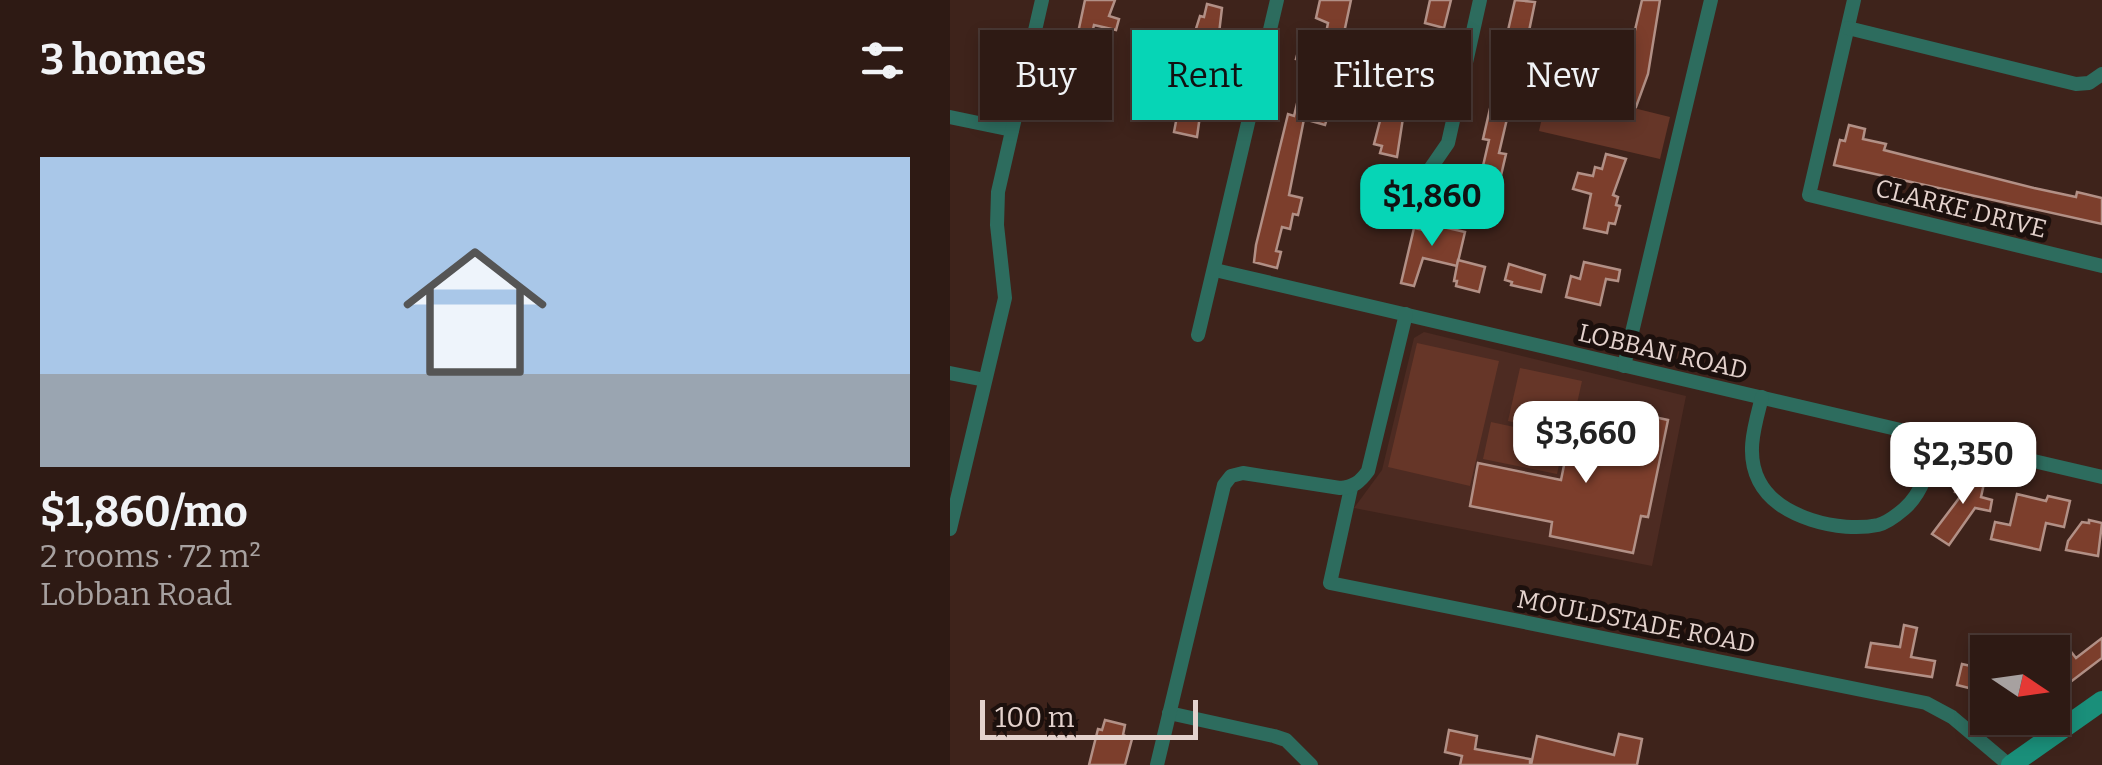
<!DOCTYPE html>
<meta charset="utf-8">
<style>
:root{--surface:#2e1a14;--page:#3a2722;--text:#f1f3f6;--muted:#a7a1a0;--line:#493834;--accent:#06d5b6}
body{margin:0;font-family:Bitter,serif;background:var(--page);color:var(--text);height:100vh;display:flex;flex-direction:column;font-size:38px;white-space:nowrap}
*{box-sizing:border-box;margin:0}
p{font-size:32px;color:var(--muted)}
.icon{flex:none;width:55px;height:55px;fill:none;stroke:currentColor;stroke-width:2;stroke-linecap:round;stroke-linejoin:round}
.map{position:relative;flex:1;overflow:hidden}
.panel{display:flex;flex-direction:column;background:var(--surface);width:950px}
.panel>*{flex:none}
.top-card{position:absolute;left:30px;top:30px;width:950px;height:90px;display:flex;gap:20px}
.needle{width:65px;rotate:103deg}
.fabs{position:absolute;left:1020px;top:635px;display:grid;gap:20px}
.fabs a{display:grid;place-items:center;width:100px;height:100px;border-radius:0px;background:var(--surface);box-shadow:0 5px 15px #0003,0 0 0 2px var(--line);font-size:50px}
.scale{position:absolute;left:30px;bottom:25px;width:218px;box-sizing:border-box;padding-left:10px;border:5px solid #e4d2cd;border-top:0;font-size:28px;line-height:35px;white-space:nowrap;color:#e4d2cd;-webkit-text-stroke:8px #1c100d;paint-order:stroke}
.price{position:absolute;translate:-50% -85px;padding:0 22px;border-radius:20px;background:#fff;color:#222;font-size:32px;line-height:65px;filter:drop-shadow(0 2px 5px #0008)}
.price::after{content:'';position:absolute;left:50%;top:60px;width:30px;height:22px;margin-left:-15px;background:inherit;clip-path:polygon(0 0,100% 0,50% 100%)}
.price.current{background:var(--accent);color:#111}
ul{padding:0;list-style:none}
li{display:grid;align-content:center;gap:20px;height:530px;padding:0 40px}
li span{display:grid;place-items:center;height:310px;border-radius:0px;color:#555}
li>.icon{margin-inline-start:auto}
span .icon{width:180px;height:180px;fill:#fffc;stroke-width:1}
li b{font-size:42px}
h2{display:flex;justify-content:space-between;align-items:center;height:120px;padding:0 40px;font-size:42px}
.pill{padding:0 35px;border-radius:0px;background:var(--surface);box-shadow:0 5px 15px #0003,0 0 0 2px var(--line);font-size:35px;line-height:90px}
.pill.current{background:var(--accent);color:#111}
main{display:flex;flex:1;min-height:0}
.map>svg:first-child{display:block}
.built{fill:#4d2b22}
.green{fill:#663628}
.building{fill:#7c3e2c;stroke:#b29086;stroke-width:2.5}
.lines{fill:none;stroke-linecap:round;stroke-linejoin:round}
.street{stroke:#2d6c5e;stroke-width:14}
.secondary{stroke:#1a8f7a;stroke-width:20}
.labels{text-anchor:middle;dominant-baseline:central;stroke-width:10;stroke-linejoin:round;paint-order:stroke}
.street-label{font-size:25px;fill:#e4d2cd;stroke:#1c100d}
</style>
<main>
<section class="panel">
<h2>3 homes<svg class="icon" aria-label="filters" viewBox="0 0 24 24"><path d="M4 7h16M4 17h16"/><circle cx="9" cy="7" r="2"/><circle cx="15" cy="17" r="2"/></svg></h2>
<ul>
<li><span style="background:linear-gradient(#a9c7e8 70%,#9aa5b1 0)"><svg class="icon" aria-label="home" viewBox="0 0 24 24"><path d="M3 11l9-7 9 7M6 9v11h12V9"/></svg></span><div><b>$1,860/mo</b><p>2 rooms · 72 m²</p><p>Lobban Road</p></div></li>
</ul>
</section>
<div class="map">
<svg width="1152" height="765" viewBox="0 0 1152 765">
<rect width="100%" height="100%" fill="#3e231b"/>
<!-- built -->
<polygon class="built" points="474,332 736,396 702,566 404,508 432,470 464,338"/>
<!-- green -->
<g class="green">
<polygon points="599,87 720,117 710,159 589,131"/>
<polygon points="467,343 549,361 520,486 438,467"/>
<polygon points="570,368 632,381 620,435 558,421"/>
<polygon points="541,422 615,438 607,474 533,459"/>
</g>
<!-- building -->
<g class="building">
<polygon points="135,0 165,0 159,16 169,19 166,30 144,25 138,51 116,46 120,31 128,33"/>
<polygon points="370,0 401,0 394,33 414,37 394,112 380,109 375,125 354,119 339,195 352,198 348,215 343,214 340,229 332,227 326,251 331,252 327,268 304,262 306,245 338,114 344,116 351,87 356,61 346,59 350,44 373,49 378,23 366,18"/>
<polygon points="480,0 501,0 494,28 475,23"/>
<polygon points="565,0 585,2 566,94 563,93 549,153 556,154 545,201 526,196 539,140 533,139"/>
<polygon points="692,0 710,0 698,74 686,107 668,103"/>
<polygon points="257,4 272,8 268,42 247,36 245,32 250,16 254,17"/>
<polygon points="443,43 464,47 462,56 486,61 483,78 489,79 484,101 457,95 463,70 438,64"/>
<polygon points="228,64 259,71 257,77 260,78 256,95 253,94 247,137 224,132 232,90 230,85 223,83"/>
<polygon points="432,113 453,118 447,157 430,153 432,146 424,144"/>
<polygon points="899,125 915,129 913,139 936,144 934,150 1084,188 1126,197 1127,192 1152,198 1152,224 884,165 890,140 895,141"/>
<polygon points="656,154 676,159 663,195 668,197 666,205 670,206 665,224 659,223 657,233 634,228 641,194 623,189 628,173 643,176 645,167 652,169"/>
<polygon points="476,223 515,232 507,266 473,258 464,286 451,283 464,228 474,230"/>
<polygon points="508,260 535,267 529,292 506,286 507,281 504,281"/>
<polygon points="634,262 670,270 668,281 656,279 650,305 616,297 621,276 630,279"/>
<polygon points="559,264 595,275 591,292 561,285 562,282 555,280"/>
<polygon points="681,412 718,420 698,517 691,516 683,553 600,536 602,522 520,506 528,463 611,480 618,446 624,448 652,429 653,424 677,429"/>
<polygon points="1009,473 1035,479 1031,497 1042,500 1040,511 1025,508 999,545 982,534 1013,493 1005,492"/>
<polygon points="1067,494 1096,501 1098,496 1120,501 1114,527 1096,523 1090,550 1041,539 1045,522 1060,525"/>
<polygon points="1139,520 1152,523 1148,556 1116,550 1118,541 1132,522 1139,523"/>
<polygon points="954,625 967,628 961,657 985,661 982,677 916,667 921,643 950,647"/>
<polygon points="1152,638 1152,658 1102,696 1102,668 1122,653 1126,658"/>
<polygon points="1024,657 1038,660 1031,691 1007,685 1012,664 1021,666"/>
<polygon points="155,720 175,725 173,735 182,739 175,765 139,765 148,729 152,730"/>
<polygon points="499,730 527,736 525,749 580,759 580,765 510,765 512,756 495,752"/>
<polygon points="669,734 692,739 687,765 581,765 587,736 664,755"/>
</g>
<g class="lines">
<!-- street -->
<g class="street">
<polyline points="904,0 859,195 1152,266"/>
<polyline points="898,28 1126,84 1139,83 1152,74"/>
<polyline points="0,117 62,130"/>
<polyline points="478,172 498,143 530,0"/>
<polyline points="265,270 1152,477"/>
<polyline points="248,335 327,0"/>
<polyline points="674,366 761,0"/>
<polyline points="0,373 35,380"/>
<path d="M 812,397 C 805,425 795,454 809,481 C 828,518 890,533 928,525 C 936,523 947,515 954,509 C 974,492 980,463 986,439"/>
<polyline points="401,488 380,583 976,703 1002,717 1059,765"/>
<polyline points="0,529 55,298 47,225 48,192 92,0"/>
<polyline points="219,713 324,736 336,740 361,765"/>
<path d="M 207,765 L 274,485 L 281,476 L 293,473 L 390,488 C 404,487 410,482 418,471 L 456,314"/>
</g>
<!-- secondary -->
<polyline class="secondary" points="1061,765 1152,701"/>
</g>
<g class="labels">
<!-- street labels -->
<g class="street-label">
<text transform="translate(1011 209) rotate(14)">CLARKE DRIVE</text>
<text transform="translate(713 352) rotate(13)">LOBBAN ROAD</text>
<text transform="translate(686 622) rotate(11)">MOULDSTADE ROAD</text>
</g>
</g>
</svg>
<div class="fabs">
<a><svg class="needle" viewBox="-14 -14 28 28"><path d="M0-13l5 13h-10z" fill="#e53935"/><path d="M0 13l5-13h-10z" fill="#a7a1a0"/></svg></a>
</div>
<div class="scale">100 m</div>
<b class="price current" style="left:482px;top:249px">$1,860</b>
<b class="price" style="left:636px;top:486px">$3,660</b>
<b class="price" style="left:1013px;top:507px">$2,350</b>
<div class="top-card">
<a class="pill">Buy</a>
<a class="pill current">Rent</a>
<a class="pill">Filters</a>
<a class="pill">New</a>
</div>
</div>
</main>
